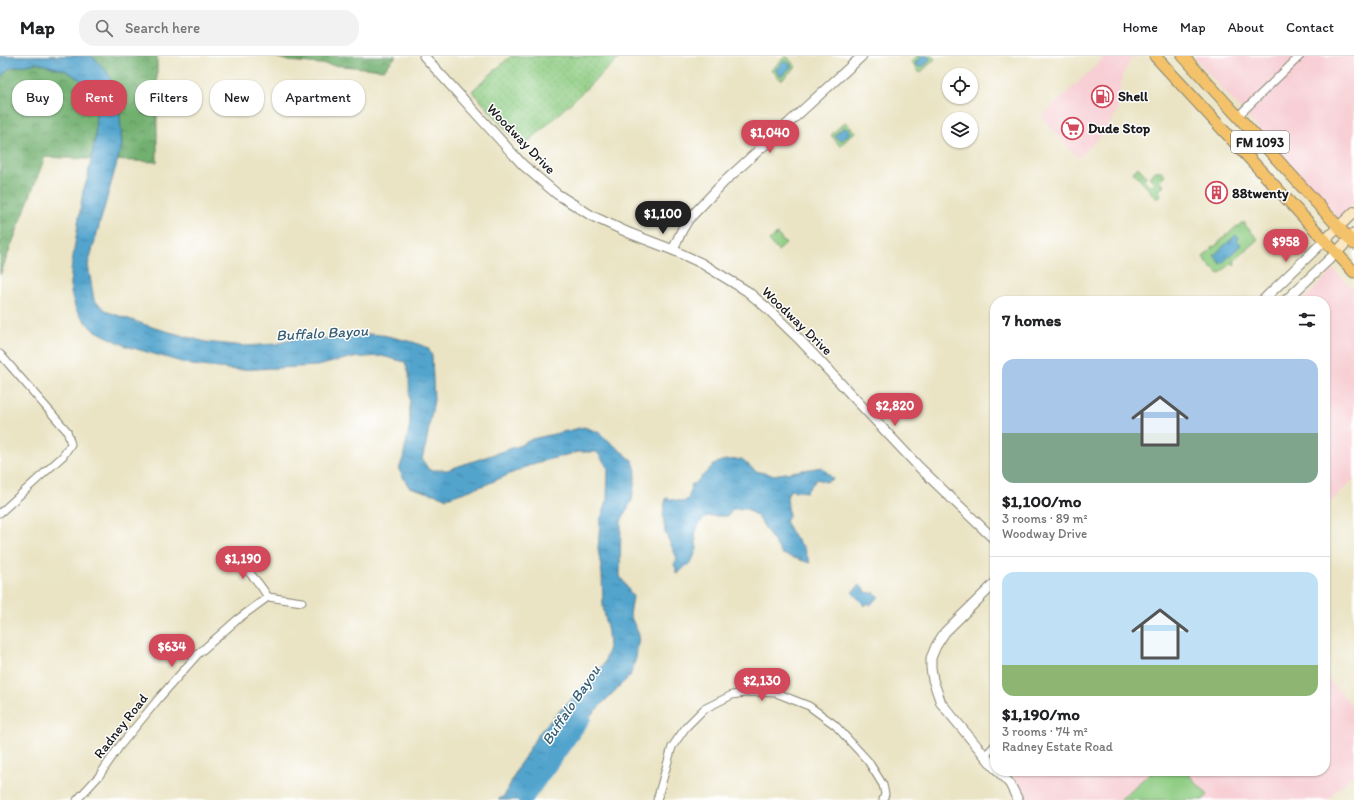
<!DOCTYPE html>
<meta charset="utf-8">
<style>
:root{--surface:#fff;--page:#f2f2f2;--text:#202124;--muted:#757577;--line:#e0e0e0;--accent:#d1495b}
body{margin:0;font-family:Itim,sans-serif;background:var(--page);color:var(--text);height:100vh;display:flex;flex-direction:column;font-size:15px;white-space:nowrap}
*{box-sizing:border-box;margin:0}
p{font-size:13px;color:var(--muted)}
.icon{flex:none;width:22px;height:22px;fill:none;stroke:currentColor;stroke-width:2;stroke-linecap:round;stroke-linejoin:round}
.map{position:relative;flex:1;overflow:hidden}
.panel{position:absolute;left:990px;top:240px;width:340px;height:480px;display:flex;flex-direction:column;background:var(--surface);border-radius:16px;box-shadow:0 1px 3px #0004}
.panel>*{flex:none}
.guide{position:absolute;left:12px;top:24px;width:380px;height:36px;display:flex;gap:8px}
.controls{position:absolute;left:942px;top:12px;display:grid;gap:8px}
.controls a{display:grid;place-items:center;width:36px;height:36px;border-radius:50%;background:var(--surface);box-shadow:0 1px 3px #0004;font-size:20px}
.price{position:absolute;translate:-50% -34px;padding:0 9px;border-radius:14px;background:var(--accent);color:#fff;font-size:13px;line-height:26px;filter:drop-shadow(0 1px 2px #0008)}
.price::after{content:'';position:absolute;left:50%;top:24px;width:12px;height:9px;margin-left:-6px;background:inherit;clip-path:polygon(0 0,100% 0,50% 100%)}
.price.selected{background:#222;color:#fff}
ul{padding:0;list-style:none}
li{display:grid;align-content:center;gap:8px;height:212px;padding:0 12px}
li+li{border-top:1px solid var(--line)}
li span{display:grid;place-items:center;height:124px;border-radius:12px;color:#555}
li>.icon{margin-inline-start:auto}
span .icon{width:72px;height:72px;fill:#fffc;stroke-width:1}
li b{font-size:17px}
h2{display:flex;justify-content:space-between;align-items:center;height:48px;padding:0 12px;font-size:17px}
.pill{padding:0 14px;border-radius:16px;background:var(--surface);box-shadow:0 1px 3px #0004;font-size:14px;line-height:36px}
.pill.selected{background:var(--accent);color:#fff}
header{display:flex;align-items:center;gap:24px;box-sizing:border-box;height:56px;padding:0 20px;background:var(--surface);border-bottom:1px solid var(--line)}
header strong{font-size:19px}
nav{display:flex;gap:22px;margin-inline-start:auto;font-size:14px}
.search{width:280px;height:36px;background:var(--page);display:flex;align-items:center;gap:10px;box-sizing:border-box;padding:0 14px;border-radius:16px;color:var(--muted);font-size:15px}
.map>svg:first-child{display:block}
.built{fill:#f7cfd4}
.grass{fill:url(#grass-dots);stroke:#55744f}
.forest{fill:url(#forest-crowns);stroke:#476646}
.park{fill:url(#park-crowns);stroke:#55744f}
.garden{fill:#8ecc82;stroke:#55744f}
.water{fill:url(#water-ripples);stroke:#376074}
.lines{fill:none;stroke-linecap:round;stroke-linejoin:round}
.river{stroke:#52a4cd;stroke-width:14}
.minor-casing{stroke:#838070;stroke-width:9}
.tertiary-casing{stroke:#838070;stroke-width:11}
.secondary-casing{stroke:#838070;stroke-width:12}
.primary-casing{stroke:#838070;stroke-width:13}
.minor{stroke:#fff;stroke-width:7}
.tertiary{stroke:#fff;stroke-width:9}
.secondary{stroke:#fae7c3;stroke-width:10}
.primary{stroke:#f3c26a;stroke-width:11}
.labels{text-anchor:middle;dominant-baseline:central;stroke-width:3;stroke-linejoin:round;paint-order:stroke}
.shield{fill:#fff;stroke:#606060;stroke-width:1}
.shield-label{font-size:13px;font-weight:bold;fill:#1c1c1c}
.poi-label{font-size:14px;font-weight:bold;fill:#1c1c1c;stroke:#fff;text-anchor:start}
.street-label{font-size:14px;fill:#1c1c1c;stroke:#fff}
.water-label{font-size:15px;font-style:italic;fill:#376074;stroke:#fff}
</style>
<header>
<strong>Map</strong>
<div class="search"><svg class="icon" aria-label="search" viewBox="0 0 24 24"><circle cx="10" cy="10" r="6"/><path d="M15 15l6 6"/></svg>Search here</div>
<nav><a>Home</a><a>Map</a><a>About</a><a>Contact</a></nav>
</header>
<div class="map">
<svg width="1354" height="744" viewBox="0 0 1354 744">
<defs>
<pattern id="grass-dots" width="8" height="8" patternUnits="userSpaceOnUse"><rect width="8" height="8" fill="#8ecc82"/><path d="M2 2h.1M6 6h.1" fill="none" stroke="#7aaf70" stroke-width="1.8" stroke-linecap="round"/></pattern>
<pattern id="forest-crowns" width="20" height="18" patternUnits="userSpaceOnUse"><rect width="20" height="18" fill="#72b070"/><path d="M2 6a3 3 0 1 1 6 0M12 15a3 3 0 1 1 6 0" fill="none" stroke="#5d8e5b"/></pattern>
<pattern id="park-crowns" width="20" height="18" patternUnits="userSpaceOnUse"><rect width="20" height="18" fill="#8ecc82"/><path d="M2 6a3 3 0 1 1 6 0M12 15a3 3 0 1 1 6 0" fill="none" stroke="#7aaf70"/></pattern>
<pattern id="water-ripples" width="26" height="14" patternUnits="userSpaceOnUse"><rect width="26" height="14" fill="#52a4cd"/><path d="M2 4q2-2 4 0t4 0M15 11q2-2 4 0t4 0" fill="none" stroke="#4385a6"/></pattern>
</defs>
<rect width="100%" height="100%" fill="#fff"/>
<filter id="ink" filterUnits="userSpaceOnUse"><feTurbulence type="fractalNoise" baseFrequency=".025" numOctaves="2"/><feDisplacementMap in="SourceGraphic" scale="8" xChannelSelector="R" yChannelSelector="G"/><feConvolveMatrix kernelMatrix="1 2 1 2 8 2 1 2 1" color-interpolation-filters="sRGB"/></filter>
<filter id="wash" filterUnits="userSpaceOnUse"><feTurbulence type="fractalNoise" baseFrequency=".012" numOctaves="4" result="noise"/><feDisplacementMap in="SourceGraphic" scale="16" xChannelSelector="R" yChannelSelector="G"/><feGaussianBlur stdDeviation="0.9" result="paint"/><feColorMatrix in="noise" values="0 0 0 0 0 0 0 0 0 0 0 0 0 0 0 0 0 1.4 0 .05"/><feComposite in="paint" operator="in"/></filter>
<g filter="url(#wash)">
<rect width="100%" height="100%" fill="#eae4c5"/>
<!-- built -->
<g class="built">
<polygon points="1106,0 1133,0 1122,20 1118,53 1107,74 1078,102 1041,61"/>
<polygon points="1193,0 1354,0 1354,148 1338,163"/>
<polygon points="1334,213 1354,234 1354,423 1325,452 1325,245 1302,245"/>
<polygon points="1325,620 1354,652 1354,717 1328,744 1020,744 1013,717 1016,715 1325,715"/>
</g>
<!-- grass -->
<g class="grass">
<polygon points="511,0 621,0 522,92 472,35"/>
<polygon points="1138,111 1146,120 1144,123 1151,130 1155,127 1149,121 1157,114 1158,116 1160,114 1165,119 1159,124 1164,130 1159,135 1161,139 1158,142 1156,142 1133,116"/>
</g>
<!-- forest -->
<g class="forest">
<polygon points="0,0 157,0 157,106 45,101 0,219"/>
<polygon points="272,0 396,0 384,14 289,5"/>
</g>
<!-- park -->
<polygon class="park" points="777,178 786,188 778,195 769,185"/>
<!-- garden -->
<g class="garden">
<polygon points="786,0 796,11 781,24 771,14"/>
<polygon points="917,0 932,0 935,3 920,17 911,6"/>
<polygon points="845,66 855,76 840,90 831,79"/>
<polygon points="1241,167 1245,167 1245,169 1258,183 1234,205 1235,207 1234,209 1232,207 1219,218 1213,212 1212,213 1203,201 1212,193 1211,191 1213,190 1214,191 1226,180 1225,179 1227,177 1228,178 1237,170 1238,171"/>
<polygon points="1152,715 1185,715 1208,739 1203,744 1120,744"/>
</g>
<!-- water -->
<g class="water">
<polygon points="0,0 91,0 94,2 108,17 119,46 122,89 88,209 94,244 108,256 155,272 206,286 244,290 276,288 301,281 338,283 348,277 383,279 413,286 428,292 432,300 434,344 426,388 422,403 429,414 447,414 521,389 532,383 584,371 598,376 633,405 636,415 632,444 621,465 620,520 633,541 630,559 639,579 636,602 630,620 557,693 527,744 498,744 505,739 519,709 524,702 538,678 604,608 609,591 608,577 603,550 602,518 598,493 600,465 607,445 608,412 597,396 578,396 535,407 485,429 447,442 409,431 399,414 403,402 410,368 409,318 405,306 382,300 349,302 317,310 237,314 192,309 126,290 92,273 76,254 71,236 71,214 83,135 87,124 95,84 96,58 96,43 81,24 64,14 37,7 10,12 0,22"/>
<polygon points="922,0 928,0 930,4 921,12 915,8 916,6"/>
<polygon points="785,5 791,9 791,11 781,20 776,15 776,13"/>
<polygon points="844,71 850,75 850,77 841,85 835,81 835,79"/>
<polygon points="1236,179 1239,182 1237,184 1241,189 1221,208 1214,199"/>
<path d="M 742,403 L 755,415 L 773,419 L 822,411 L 833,423 L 826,426 L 817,423 L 806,436 L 790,434 L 787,441 L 789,460 L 785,465 L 794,481 L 803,490 L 810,507 L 782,498 L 758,461 L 747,453 L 733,453 L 728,460 L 707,460 L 699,468 L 695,478 L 697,493 L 691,507 C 684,510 682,515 676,518 L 676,512 L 674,509 L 677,502 L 665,476 L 663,458 L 666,442 L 684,446 L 689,441 L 691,429 C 702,424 708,411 719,406 C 725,403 735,404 742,403 Z"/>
<polygon points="860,529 868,537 870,536 872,538 874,536 879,541 870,549 868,547 865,550 852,536"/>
</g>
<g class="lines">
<!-- river -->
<polyline class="river" points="525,744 584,662"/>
</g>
</g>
<g filter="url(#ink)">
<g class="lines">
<defs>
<g id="minor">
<polyline points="1237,61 1300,0"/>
<polyline points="0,298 67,375 71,388 63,400 0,457"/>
<path d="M 228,498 C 244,510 258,524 268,541"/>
<polyline points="985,700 995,689"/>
<polyline points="77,744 99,720 119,691 160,641 198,598 238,563 268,541 302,546"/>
<polyline points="657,744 672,691 686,671 704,653 732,639 751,636 776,637 809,650 835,669 868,705 883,729 885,738 883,744"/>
</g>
<g id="tertiary">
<polyline points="424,0 523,109 557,138 592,160 629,177 673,194 701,207 747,235 768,253 799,283 919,411 995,484"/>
<polyline points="673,194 682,174 688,164 724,126 862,0"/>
<polyline points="1262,245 1324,185"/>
<polyline points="1285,245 1336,197"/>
<polyline points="995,527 945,576 936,590 931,602 931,612 933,624 941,647 995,712"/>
<polyline points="998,715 1010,728 1018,744"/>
</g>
<g id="secondary">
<polyline points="1324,185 1354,156"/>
<polyline points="1336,197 1354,178"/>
</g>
<g id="primary">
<polyline points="1155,0 1354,216"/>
<polyline points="1183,0 1354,188"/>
</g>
</defs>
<!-- minor casing -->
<use href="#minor" class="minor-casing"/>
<!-- tertiary casing -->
<use href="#tertiary" class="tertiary-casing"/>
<!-- secondary casing -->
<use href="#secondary" class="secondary-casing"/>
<!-- primary casing -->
<use href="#primary" class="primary-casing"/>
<!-- minor -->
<use href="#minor" class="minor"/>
<!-- tertiary -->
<use href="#tertiary" class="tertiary"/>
<!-- secondary -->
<use href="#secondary" class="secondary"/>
<!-- primary -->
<use href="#primary" class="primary"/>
</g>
</g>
<!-- icons -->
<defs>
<symbol id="fuel-ring" viewBox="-11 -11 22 22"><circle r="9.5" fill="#fff" stroke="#d1495b" stroke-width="1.5"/><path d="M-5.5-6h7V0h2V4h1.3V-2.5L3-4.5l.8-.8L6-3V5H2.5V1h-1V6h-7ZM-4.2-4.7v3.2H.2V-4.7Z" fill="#d1495b"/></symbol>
<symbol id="supermarket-ring" viewBox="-11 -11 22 22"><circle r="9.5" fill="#fff" stroke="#d1495b" stroke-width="1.5"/><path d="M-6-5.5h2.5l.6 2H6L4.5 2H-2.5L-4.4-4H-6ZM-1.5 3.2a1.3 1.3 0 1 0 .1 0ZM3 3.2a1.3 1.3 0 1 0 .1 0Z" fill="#d1495b"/></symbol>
<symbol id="building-ring" viewBox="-11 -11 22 22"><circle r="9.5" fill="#fff" stroke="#d1495b" stroke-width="1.5"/><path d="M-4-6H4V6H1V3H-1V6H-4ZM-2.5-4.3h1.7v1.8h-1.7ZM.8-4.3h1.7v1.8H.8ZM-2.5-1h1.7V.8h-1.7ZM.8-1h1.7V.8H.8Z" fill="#d1495b"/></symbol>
</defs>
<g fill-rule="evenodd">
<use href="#fuel-ring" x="1090" y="28" width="25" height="25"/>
<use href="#supermarket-ring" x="1060" y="60" width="25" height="25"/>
<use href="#building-ring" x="1204" y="124" width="25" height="25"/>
</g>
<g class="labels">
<!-- shield labels -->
<rect class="shield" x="1231" y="75" width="58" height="22" rx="3"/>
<g class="shield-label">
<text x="1260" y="86">FM 1093</text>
</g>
<!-- poi labels -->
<g class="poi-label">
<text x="1118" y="40">Shell</text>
<text x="1088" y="72">Dude Stop</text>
<text x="1232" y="137">88twenty</text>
</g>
<!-- street labels -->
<g class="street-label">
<text transform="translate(521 83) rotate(46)">Woodway Drive</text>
<text transform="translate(797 265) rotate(44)">Woodway Drive</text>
<text transform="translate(121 670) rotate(-52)">Radney Road</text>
</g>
<!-- water labels -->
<g class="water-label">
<text transform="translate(322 277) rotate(-3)">Buffalo Bayou</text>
<text transform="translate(571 649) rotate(-56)">Buffalo Bayou</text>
</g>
</g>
</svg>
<div class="controls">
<a><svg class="icon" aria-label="locate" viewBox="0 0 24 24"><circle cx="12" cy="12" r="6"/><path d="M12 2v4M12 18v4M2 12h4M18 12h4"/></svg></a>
<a><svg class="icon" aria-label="layers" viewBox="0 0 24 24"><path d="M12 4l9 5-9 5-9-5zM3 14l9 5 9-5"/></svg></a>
</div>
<b class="price" style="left:770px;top:98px">$1,040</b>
<b class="price selected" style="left:663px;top:179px">$1,100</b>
<b class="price" style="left:1286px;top:207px">$958</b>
<b class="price" style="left:895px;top:371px">$2,820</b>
<b class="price" style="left:243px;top:524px">$1,190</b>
<b class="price" style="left:172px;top:612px">$634</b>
<b class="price" style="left:762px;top:646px">$2,130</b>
<div class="guide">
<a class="pill">Buy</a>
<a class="pill selected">Rent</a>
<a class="pill">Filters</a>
<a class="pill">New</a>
<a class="pill">Apartment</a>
</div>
<section class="panel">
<h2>7 homes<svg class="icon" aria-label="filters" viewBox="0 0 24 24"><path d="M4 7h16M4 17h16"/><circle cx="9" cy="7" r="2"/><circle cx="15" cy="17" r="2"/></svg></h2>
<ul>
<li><span style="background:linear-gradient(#a9c7e8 60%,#7fa58c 0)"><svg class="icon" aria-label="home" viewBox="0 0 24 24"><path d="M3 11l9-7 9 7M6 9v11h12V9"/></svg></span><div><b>$1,100/mo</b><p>3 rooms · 89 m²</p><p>Woodway Drive</p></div></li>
<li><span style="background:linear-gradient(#bfe0f5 75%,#8fb573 0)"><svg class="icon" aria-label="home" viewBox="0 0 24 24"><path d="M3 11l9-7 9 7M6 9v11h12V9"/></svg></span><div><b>$1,190/mo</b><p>3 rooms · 74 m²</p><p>Radney Estate Road</p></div></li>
</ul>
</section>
</div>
